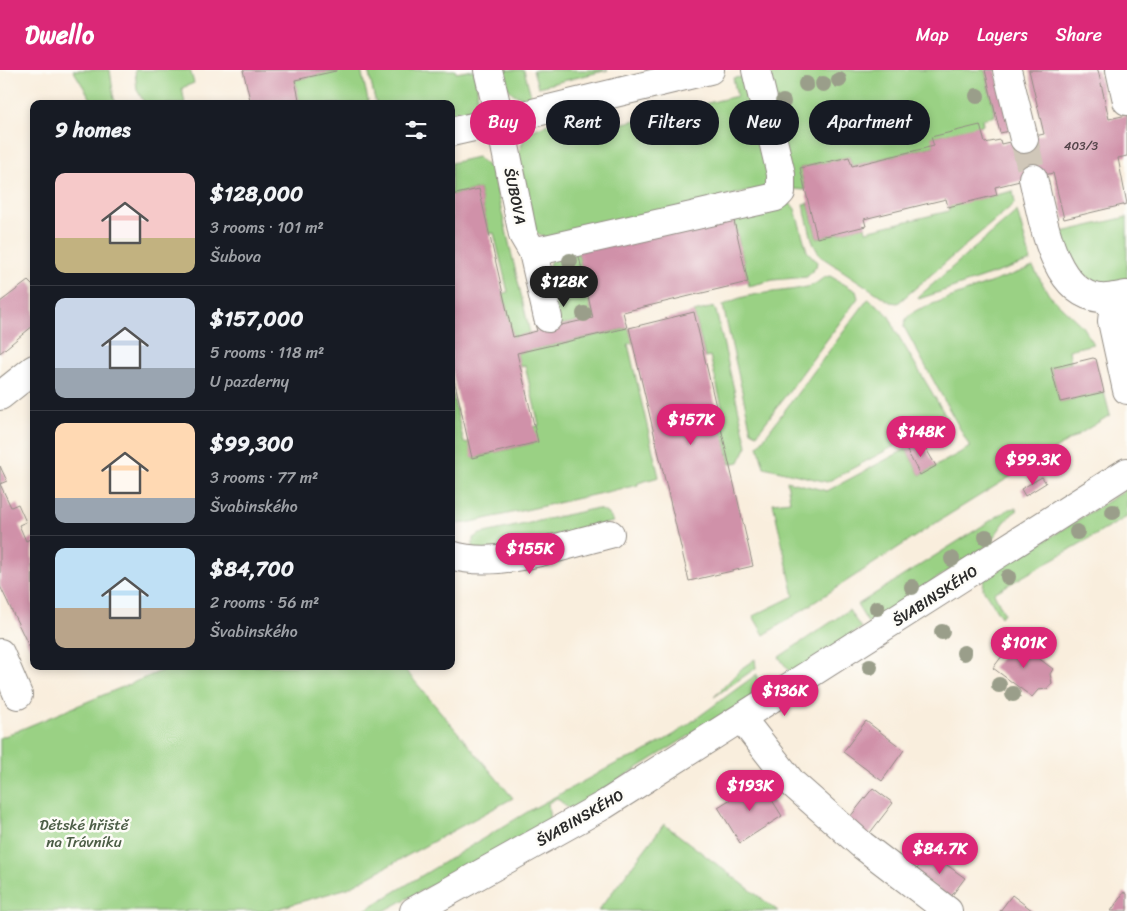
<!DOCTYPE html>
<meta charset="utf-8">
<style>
:root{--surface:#171b24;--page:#242831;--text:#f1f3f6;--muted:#9ea1a6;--line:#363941;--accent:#db2777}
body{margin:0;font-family:Sriracha,sans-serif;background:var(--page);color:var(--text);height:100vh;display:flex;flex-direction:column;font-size:19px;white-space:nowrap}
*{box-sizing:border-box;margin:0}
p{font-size:16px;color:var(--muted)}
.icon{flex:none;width:28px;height:28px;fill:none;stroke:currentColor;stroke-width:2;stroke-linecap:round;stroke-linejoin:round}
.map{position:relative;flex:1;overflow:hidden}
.details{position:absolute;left:30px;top:30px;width:425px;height:570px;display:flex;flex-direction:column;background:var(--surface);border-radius:10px;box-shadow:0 2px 8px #0003}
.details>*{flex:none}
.hud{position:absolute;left:470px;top:30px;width:475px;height:45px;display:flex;gap:10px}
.price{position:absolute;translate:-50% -42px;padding:0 11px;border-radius:18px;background:var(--accent);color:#fff;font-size:16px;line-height:32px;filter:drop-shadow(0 1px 2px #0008)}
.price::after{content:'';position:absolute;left:50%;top:30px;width:15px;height:11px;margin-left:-8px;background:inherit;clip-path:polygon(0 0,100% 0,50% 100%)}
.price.selected{background:#222;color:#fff}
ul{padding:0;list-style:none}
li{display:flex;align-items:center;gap:15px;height:125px;padding:0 25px}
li+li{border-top:1px solid var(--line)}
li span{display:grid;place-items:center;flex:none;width:140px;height:100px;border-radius:10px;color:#555}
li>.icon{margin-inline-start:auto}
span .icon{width:60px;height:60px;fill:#fffc;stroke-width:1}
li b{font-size:21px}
h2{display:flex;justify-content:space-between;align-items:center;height:60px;padding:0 25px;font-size:21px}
.chip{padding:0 18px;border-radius:22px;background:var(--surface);box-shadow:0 2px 8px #0003;font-size:18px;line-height:45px}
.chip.selected{background:var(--accent);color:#fff}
header{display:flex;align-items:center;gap:30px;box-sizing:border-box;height:70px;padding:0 25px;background:var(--accent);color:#fff}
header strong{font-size:24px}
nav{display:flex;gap:28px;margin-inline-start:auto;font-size:18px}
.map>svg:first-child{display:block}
.green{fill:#9ad184;stroke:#627e58}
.building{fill:#d091a9}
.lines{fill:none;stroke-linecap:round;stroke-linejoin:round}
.minor-tunnel{stroke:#d0c7b9;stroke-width:28;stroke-dasharray:28 14;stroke-linecap:butt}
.minor-casing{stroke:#928c84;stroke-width:30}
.minor{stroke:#fff;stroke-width:28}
.tree{fill:#9a9e8a}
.labels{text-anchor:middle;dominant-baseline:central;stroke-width:5;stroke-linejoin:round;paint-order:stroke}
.number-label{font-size:12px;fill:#54444a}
.street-label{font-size:15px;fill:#2b2b2b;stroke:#fdfcf7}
.park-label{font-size:15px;fill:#4c5d46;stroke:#fdfcf7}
</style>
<header>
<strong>Dwello</strong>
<nav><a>Map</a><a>Layers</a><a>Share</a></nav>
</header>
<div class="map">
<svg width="1127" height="841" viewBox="0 0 1127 841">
<rect width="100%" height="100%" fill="#fdfcf7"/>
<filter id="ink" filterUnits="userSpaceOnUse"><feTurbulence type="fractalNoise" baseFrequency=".02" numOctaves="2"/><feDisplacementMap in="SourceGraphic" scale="10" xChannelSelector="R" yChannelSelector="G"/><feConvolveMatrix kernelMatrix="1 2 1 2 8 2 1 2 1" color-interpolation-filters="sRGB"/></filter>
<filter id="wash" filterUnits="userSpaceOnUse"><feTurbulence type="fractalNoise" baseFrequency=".0096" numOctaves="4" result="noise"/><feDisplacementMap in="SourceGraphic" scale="20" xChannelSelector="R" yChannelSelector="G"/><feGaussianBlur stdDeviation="1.12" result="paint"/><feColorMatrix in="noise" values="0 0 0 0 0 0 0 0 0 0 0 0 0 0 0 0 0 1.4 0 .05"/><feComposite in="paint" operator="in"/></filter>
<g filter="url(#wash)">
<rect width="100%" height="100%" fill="#f9eedd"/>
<!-- green -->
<g class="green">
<polygon points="73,0 110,0 114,29 118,34 94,34"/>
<polygon points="135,0 190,0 194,13 182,18 185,34 145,34 137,20"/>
<polygon points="339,0 361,0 369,34 300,34 295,10"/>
<path d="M 368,0 L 455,0 L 456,3 L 474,0 C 480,26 481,41 451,48 L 451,34 L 376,34 Z"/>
<path d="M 501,0 L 524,0 L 532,29 C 511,28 506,18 501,0 Z"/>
<polygon points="533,0 608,0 538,17"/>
<polygon points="765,0 985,0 995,46 982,49 983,55 932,67 934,76 852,96 849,87 800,98 805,120 793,119"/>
<polygon points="743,7 747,9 771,91 767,117 546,168 536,162 518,84 525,67 529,62 564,47 569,66 737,26 733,8"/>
<polygon points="477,87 492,100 530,263 513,267 503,223 508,222 494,163 489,164 479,119 451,125 451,93"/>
<polygon points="1013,121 1015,133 898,233 890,232 820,186 813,173 803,134 808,133 817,168 865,156 866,161 949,141 948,136"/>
<polygon points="791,134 795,139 807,181 817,192 816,197 807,207 773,210 749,216 732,142"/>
<polygon points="1017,141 1031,191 919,229 918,227"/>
<path d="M 1127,147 L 1127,211 C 1105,223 1077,212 1066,190 C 1062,182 1060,171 1058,163 Z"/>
<polygon points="577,178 593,248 557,256 549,195 552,189"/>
<path d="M 1033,197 L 1049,225 L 1082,256 L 1093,274 L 1069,280 L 1071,293 L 1051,298 L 1060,332 L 1104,322 L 1110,345 L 942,449 L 764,565 L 753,546 L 794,526 L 773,433 L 790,431 L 787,411 L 827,421 L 906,379 L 920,405 L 970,377 L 904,257 C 905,247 910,244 919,239 Z"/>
<path d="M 830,206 L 856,221 L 858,228 L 757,364 L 751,361 L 723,236 C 743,221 787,223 810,216 C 818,214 821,207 830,206 Z"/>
<path d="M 868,229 C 884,240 889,242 895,260 L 947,348 L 827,412 L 764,397 L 758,376 Z"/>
<polygon points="713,237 716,241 747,376 739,392 730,394 719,346 724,345 710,286 705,287 694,242"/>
<polygon points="629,258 633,273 628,274 659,407 638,413 638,415 467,453 458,454 451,450 451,318 464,373 469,372 473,388 537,372 534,357 539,355 525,296 520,297 517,283"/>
<polygon points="1127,419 1127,447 994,523 1004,543 1001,547 983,519 984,509"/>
<path d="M 1015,438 L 1018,440 C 1003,449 997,466 984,478 L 868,553 L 857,535 L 1009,439 Z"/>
<path d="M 593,439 C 602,439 610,443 613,452 L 482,482 L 473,477 L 473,468 L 480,464 Z"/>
<polygon points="849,540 861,558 791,604 779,587"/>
<polygon points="755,589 756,598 714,627 742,598"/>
<polygon points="173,596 402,596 513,728 348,818 269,841 0,841 0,668"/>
<polygon points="757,604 758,623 570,740 557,728 548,733 550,751 543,755 384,841 363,841 534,738 619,692 637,686 675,664"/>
<polygon points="664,754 778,841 598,841"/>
</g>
<g id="blocks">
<!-- building -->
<g class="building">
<polygon points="243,0 336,0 336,1 295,10 300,34 251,34"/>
<polygon points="985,0 996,0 1010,61 1000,63"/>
<polygon points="1029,0 1098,0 1109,49 1127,45 1127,86 1118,88 1127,134 1064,149 1053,103 995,117 997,125 948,137 946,129 864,149 866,156 817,168 800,98 849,87 852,96 934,76 931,67 980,55 985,73 1000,70 1001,74 1044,64"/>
<polygon points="479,119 513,267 537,261 534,251 541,249 557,256 593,248 577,178 732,142 748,212 623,242 627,258 517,283 538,372 472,388 451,296 451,125"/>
<polygon points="28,211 34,217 34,255 0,283 0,232"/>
<polygon points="694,242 753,496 689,511 629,258"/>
<polygon points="1093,288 1096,289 1104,322 1060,332 1051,298"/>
<polygon points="921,370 936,396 920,405 906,379"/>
<polygon points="0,396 7,411 0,414"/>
<polygon points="1042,407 1046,413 1025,426 1021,419"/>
<polygon points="0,414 11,437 18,434 26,452 19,455 26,471 34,467 32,482 34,587 0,516"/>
<polygon points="1014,570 1053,599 1050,604 1052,613 1047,619 1038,620 1032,627 993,598"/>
<polygon points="866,651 904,680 882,711 843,682"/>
<polygon points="760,711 782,746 740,773 718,737"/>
<polygon points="873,718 893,733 866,768 846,752"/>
<polygon points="929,782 965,808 950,828 915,802"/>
<polygon points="1124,822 1127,824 1127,841 1111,841"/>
<polygon points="1012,825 1033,841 1000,841"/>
</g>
</g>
</g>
<g filter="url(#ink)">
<use href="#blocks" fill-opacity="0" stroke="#928c84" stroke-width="1"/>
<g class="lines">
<!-- minor-tunnel -->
<polyline class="minor-tunnel" points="1024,69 1033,108"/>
<defs>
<g id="minor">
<polyline points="488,0 500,51 710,0"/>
<polyline points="1007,0 1024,69"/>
<polyline points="1120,0 1127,31"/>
<polyline points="451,62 500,51 523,165 533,182 548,248"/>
<path d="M 1033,108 C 1042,144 1052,224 1100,228 C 1109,229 1119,226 1127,225"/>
<polyline points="533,182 776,127 781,122 781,104 756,0"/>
<polyline points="1115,227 1112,251 1127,320"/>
<polyline points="0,326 34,299"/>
<path d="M 451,485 C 497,500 564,475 610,464"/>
<polyline points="0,583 18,625"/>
<polyline points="742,649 792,713 862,775 948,841"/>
<polyline points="414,841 604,735 1127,402"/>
</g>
</defs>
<!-- minor casing -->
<use href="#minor" class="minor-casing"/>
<!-- minor -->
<use href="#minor" class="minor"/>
</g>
<!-- trees -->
<g class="tree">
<circle cx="839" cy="10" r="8"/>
<circle cx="806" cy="14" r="8"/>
<circle cx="823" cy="14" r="8"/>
<circle cx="977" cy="26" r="8"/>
<circle cx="783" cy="32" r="8"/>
<circle cx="570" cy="191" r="8"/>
<circle cx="570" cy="214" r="8"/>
<circle cx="584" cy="244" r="8"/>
<circle cx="1113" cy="442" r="8"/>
<circle cx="1077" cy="462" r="8"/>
<circle cx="986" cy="467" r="8"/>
<circle cx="952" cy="489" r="8"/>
<circle cx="1008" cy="507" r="8"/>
<circle cx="912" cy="517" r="8"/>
<circle cx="877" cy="538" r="8"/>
<circle cx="942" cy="562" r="8"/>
<circle cx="964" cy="583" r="8"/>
<circle cx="870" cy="597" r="8"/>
<circle cx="999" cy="615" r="8"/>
<circle cx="1013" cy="624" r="8"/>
</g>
</g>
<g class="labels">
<!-- number labels -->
<g class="number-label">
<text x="1081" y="76">403/3</text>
</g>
<!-- street labels -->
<g class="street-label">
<text transform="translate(515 126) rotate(78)">ŠUBOVA</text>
<text transform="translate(935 526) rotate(-33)">ŠVABINSKÉHO</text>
<text transform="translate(580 748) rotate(-30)">ŠVABINSKÉHO</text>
</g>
<!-- park labels -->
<g class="park-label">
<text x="84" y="755">Dětské hřiště<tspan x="84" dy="17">na Trávníku</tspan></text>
</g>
</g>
</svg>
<b class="price selected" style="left:564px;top:238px">$128K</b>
<b class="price" style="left:691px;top:376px">$157K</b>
<b class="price" style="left:921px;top:388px">$148K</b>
<b class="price" style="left:1033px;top:416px">$99.3K</b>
<b class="price" style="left:530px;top:505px">$155K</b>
<b class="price" style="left:1024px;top:599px">$101K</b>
<b class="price" style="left:785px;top:647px">$136K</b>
<b class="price" style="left:750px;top:742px">$193K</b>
<b class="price" style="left:940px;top:805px">$84.7K</b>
<div class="hud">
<a class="chip selected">Buy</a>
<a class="chip">Rent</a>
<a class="chip">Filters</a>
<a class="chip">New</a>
<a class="chip">Apartment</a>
</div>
<section class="details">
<h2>9 homes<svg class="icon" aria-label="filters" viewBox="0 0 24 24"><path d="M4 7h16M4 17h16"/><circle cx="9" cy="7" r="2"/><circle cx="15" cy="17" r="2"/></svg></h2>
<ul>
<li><span style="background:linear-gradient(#f6c9c9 65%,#c2b280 0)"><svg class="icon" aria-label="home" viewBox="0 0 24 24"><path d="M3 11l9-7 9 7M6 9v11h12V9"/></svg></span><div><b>$128,000</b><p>3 rooms · 101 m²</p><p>Šubova</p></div></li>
<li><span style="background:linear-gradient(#c9d6e8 70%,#9aa5b1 0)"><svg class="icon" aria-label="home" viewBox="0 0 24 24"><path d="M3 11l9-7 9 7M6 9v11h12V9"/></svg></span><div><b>$157,000</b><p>5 rooms · 118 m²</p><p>U pazderny</p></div></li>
<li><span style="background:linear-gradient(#ffd9b3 75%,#9aa5b1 0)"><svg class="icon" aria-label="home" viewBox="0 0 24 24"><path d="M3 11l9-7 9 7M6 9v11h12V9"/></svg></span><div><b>$99,300</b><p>3 rooms · 77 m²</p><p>Švabinského</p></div></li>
<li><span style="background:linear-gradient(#bfe0f5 60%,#b9a48a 0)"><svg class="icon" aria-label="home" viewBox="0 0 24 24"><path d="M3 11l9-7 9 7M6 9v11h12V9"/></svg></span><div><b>$84,700</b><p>2 rooms · 56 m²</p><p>Švabinského</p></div></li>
</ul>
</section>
</div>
